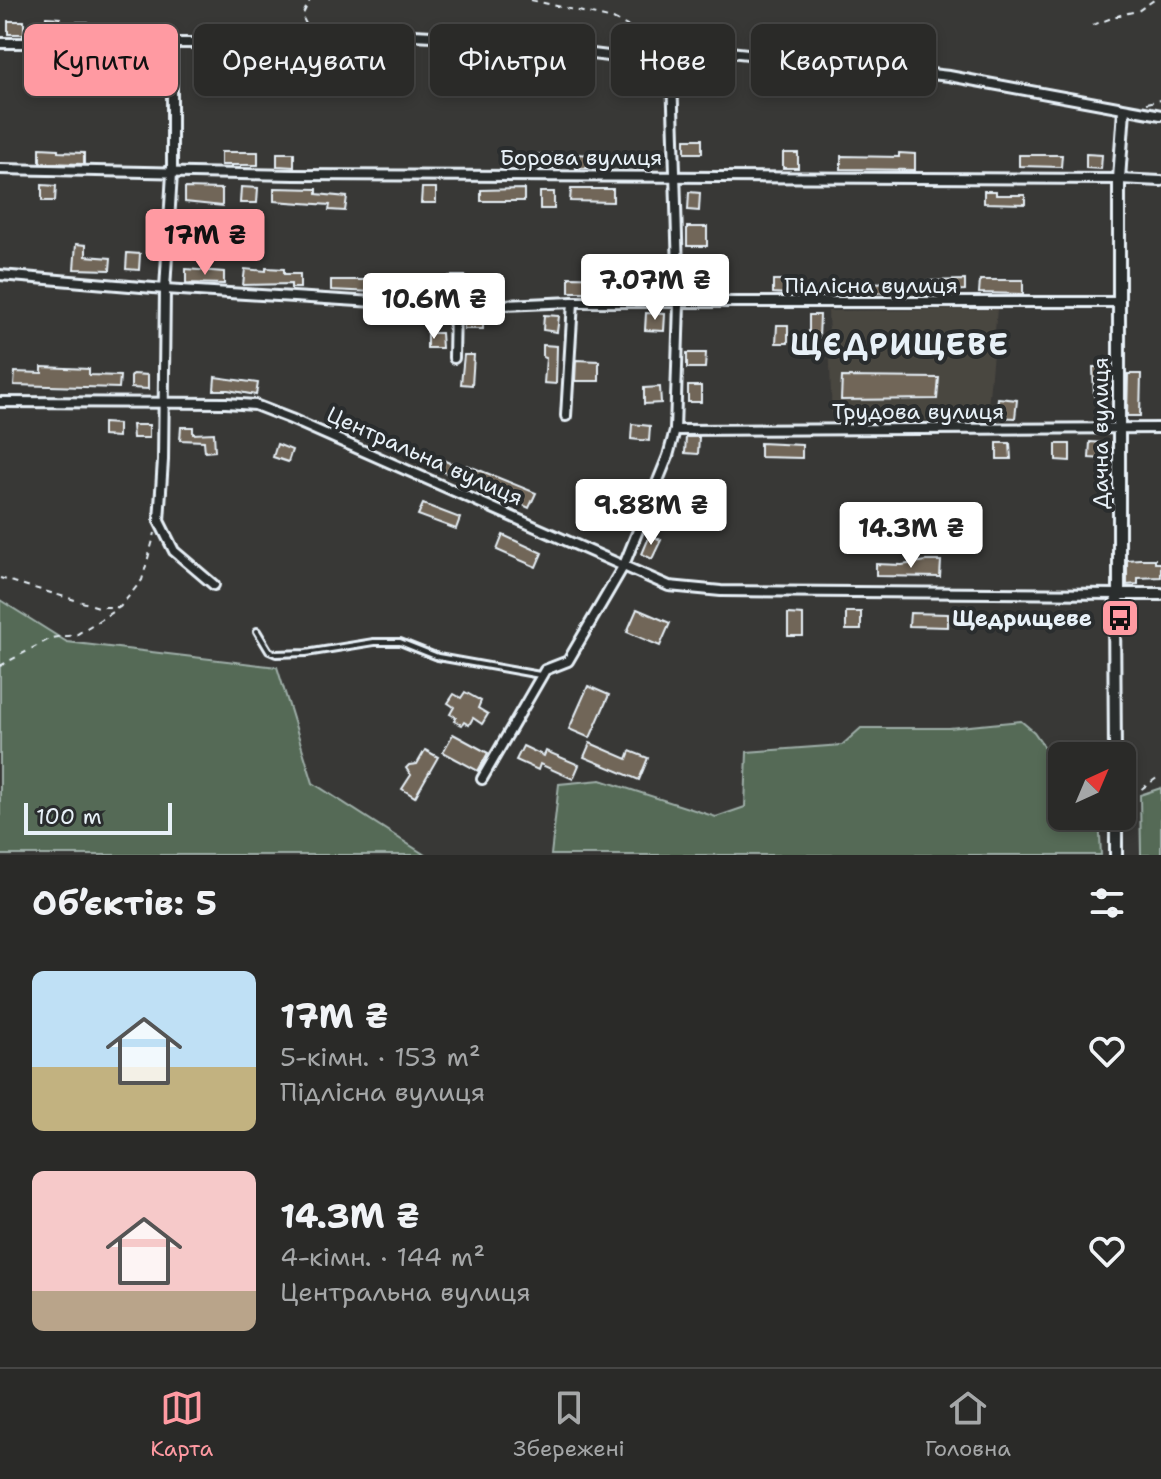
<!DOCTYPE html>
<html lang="uk">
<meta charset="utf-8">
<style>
:root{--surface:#2a2a28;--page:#363634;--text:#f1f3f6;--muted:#a5a7a8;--line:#464645;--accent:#ff9aa2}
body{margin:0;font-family:"Shantell Sans",sans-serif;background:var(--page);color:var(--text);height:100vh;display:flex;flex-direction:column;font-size:30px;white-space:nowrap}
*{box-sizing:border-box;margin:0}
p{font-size:26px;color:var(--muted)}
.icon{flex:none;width:44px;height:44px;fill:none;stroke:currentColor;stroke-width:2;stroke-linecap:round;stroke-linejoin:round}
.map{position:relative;height:855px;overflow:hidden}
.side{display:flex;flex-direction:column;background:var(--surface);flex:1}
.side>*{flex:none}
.hud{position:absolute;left:24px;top:24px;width:1114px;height:72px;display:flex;gap:16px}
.needle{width:52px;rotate:44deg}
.fabs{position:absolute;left:1048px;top:742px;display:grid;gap:16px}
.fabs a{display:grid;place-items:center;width:88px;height:88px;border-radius:12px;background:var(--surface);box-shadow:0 4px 12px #0003,0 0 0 2px var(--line);font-size:40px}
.scale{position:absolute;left:24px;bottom:20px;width:148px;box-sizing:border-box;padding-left:8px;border:4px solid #e8f1f8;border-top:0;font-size:22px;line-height:28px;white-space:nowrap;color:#e8f1f8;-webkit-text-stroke:6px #2a2d2e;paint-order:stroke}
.price{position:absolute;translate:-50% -68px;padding:0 18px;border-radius:8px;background:#fff;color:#222;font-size:26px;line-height:52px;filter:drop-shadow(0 2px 4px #0008)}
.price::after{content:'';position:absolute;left:50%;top:48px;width:24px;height:18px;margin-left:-12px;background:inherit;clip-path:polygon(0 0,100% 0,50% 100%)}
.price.on{background:var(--accent);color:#111}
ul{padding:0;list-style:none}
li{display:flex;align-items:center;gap:24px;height:200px;padding:0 32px}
li span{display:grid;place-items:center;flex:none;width:224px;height:160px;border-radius:12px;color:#555}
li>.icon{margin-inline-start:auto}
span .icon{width:96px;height:96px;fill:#fffc;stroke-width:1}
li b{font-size:34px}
h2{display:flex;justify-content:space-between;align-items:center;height:96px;padding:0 32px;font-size:34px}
.pill{padding:0 28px;border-radius:12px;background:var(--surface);box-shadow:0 4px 12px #0003,0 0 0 2px var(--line);font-size:28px;line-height:72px}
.pill.on{background:var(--accent);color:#111}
.dock{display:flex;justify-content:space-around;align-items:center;height:112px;border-top:2px solid var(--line);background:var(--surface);font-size:22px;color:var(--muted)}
.dock a{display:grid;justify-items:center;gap:4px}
.dock .on{color:var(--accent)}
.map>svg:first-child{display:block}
.built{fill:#494640}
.green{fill:#556b57;stroke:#9eaea8;stroke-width:2}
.building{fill:#716658;stroke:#e8f1f8;stroke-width:2}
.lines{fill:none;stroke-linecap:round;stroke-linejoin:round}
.service-casing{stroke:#e8f1f8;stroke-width:10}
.minor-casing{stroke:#e8f1f8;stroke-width:14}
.tertiary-casing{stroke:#e8f1f8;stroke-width:16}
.path{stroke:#e8f1f8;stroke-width:2;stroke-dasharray:6 6;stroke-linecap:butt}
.service{stroke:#2a2d2e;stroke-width:4}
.minor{stroke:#2a2d2e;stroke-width:8}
.tertiary{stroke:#2a2d2e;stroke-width:10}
.labels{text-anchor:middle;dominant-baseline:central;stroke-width:8;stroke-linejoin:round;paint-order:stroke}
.street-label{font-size:22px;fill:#e8f1f8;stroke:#2a2d2e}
.poi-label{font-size:22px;font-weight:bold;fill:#e8f1f8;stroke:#2a2d2e;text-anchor:end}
.district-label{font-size:30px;font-weight:bold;letter-spacing:2px;fill:#e8f1f8;stroke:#2a2d2e}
</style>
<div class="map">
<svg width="1161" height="855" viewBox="0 0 1161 855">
<rect width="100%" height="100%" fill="#383836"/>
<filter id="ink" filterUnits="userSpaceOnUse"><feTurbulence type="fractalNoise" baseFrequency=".0125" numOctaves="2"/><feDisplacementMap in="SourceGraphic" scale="16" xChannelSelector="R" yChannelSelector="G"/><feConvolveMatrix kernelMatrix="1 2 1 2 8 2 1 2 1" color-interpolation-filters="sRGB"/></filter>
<g filter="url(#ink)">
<!-- built -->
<polygon class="built" points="997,309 987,419 832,422 828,311"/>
<!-- green -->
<g class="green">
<polygon points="0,600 67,642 277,667 313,783 425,855 0,855"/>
<polygon points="1021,721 1034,732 1062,772 1062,816 1099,816 1101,855 551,855 559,784 601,780 716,817 745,807 747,752 842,745 861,728 949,728"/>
<polygon points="1161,788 1161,855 1141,855 1140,795"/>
</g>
<!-- building -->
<g class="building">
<polygon points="46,17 60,18 60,22 87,22 87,28 104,28 104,36 45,35"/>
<rect x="8" y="21" width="16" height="13"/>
<polygon points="368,57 383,57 383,76 340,78 339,65 368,64"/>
<polygon points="193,61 208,62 207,77 193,76"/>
<polygon points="558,71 573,73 572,87 556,85"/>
<rect x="685" y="139" width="17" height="14"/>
<polygon points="40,148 58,149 58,152 84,153 84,164 40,163"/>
<rect x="221" y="152" width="37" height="13"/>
<polygon points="277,153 294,153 294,167 277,166"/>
<rect x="783" y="153" width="15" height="15"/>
<polygon points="899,153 915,154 915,170 841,169 841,156 899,157"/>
<polygon points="560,154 560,168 519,168 519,155"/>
<polygon points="576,154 592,155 592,168 576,168"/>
<polygon points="1086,154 1102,155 1101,169 1086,168"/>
<polygon points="1019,155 1062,155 1061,167 1019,166"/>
<polygon points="42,185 56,186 55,201 42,201"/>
<polygon points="241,187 258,188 257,203 240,203"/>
<polygon points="185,188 222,189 222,206 185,202"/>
<polygon points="274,188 317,189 317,194 347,197 345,211 329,210 330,205 274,201"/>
<polygon points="422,188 436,188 436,203 421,203"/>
<polygon points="524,189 524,201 481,201 481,190"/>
<polygon points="571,189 613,189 613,202 570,201"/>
<polygon points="984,191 996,191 996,195 1025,195 1025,204 984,203"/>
<rect x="540" y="192" width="14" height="17"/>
<polygon points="689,192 700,193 699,211 688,210"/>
<rect x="687" y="227" width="20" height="19"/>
<polygon points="76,244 86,245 86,256 111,258 110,270 74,269"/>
<polygon points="127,253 140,254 139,270 126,269"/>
<polygon points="266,268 284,269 284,274 300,274 300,288 291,288 291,284 243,285 245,269 266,271"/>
<polygon points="186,269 224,272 224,284 186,283"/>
<polygon points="449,276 465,276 465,292 420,292 420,278 448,279"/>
<polygon points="569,277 613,278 613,292 569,292"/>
<polygon points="685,277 702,277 702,295 686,295"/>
<polygon points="479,279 494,279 495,292 479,293"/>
<polygon points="331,280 375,280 374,292 331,290"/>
<polygon points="773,280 789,280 788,294 773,293"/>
<polygon points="965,280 965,290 925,292 925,281"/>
<polygon points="980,280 1023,280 1023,294 979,293"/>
<polygon points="903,282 903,292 865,293 865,283"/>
<polygon points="646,313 665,314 664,331 645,330"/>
<polygon points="544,315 559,316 557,332 543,330"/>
<polygon points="809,315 820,315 819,338 809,338"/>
<rect x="464" y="318" width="19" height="11"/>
<polygon points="777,325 788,325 788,343 776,343"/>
<polygon points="427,333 441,333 442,348 427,348"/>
<polygon points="543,345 557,346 556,384 544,383 546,358 543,357"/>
<polygon points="687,353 706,353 705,368 687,368"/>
<polygon points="464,355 474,355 472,385 461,384"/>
<polygon points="576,360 599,361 599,381 575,381"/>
<polygon points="42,367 89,369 89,375 120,376 119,388 14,385 15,372 42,373"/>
<polygon points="1093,367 1103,367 1102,385 1107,385 1107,396 1094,396"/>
<polygon points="133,374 148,375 148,389 131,388 131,377"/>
<polygon points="1128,374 1141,374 1140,416 1127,416"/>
<polygon points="215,377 258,383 256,395 228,390 214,390"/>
<polygon points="842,377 939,378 937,399 841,400"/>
<rect x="688" y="386" width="13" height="16"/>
<polygon points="660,387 661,403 644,404 644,388"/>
<polygon points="998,398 1017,400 1015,418 996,417"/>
<polygon points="103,423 118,424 118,437 103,436"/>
<polygon points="632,424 650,426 649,441 631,439"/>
<polygon points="132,425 149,425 149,438 133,438"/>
<polygon points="181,427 193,427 193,434 214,433 215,451 205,452 204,441 180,440"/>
<polygon points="686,437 699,437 698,454 685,453"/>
<polygon points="1090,442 1104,443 1104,459 1089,458"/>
<polygon points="760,443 802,445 802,458 760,457"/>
<polygon points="997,443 1010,443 1011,459 997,459"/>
<polygon points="277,444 292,450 288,462 273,457"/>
<polygon points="1056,444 1070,444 1070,461 1056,460"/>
<polygon points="443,460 465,470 467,465 536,493 529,508 450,471 449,474 439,470"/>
<polygon points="423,504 460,518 456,529 418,515"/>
<polygon points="503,535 542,553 536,567 497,550"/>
<polygon points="650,535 661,540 652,559 642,554"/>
<polygon points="1140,559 1155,559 1155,563 1161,563 1161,577 1138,578 1138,584 1127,585 1127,560"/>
<polygon points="926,561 941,561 940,577 876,576 876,564 902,565"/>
<polygon points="637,609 670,623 660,646 627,632"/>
<rect x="846" y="612" width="15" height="18"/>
<polygon points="910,613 948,614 948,627 909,626"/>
<polygon points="788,614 803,615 803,636 788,636"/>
<polygon points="588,686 609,695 590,738 569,729"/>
<polygon points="465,692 481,701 478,708 488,714 482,724 473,718 469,725 464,722 462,725 454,721 456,717 450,714 454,707 448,703 454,694 461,698"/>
<polygon points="453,734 488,753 478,771 443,752"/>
<polygon points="590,743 627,759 630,751 648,758 639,780 584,757"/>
<polygon points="523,746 544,756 546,751 579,765 573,779 540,764 538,770 516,760"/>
<polygon points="425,750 438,757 415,797 402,789 411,775 406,768 409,765 417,764"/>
</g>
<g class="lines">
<defs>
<polyline id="service" points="257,631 269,651 276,654 306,653 374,642 400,642 438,657 540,675"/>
<g id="minor">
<polyline points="0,43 282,43 296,35 321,30 469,38 662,63 668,50 684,47 949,76 1161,115"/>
<polyline points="172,43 172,173 165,289 163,460 159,521 174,551 214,585"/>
<polyline points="0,169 295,175 1119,179 1161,181"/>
<polyline points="0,275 165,289 455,307 573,302 1120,302"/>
<polyline points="454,358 455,307"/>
<polyline points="0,402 226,403 255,405 291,419 669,586 721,591 1119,594"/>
<polyline points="566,416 573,302"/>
<polyline points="675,430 1161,428"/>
<polyline points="482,779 545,670 568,661 624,565 668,456 675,430 679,303 672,74 662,63"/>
</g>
<g id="tertiary">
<polyline points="1119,594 1161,594"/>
<polyline points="1115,756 1114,608 1119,594 1119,179 1124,110"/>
<polyline points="1116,816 1116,855"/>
</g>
</defs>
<!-- service casing -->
<use href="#service" class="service-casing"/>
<!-- minor casing -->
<use href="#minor" class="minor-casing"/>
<!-- tertiary casing -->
<use href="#tertiary" class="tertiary-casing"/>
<!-- path -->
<g class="path">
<polyline points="531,0 613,19 662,43"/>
<polyline points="306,24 302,16 310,0"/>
<polyline points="1093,25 1123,14 1138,11 1154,0"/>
<polyline points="1147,103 1161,100"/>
<polyline points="0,578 99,607 119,607"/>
<polyline points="0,666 51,638 76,635 120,607 142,580 155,533"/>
<polyline points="1122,803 1161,775"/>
</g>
<!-- service -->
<use href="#service" class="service"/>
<!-- minor -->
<use href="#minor" class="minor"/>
<!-- tertiary -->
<use href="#tertiary" class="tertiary"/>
</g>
</g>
<!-- icons -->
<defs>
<symbol id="bus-square" viewBox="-11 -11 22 22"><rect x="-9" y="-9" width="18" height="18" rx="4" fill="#ff9aa2" stroke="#2a2d2e"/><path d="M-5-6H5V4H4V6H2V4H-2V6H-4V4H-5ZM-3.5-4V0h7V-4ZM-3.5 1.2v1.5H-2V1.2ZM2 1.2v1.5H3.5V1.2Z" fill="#111"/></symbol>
</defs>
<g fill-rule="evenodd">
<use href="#bus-square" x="1098" y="596" width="44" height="44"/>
</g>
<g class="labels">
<!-- street labels -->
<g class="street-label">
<text x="581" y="157">Борова вулиця</text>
<text x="871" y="285">Підлісна вулиця</text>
<text x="918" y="411">Трудова вулиця</text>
<text transform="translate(1100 433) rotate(-90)">Дачна вулиця</text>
<text transform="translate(425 456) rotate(24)">Центральна вулиця</text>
</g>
<!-- poi labels -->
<g class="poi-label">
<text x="1092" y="618">Щедрищеве</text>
</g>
<!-- district labels -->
<g class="district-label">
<text x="900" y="344">ЩЄДРИЩЕВЕ</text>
</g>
</g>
</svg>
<div class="fabs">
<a><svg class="needle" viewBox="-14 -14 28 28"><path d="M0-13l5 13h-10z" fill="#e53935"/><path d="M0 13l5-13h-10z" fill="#a5a7a8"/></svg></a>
</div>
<div class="scale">100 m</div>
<b class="price on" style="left:205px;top:277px">17M ₴</b>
<b class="price" style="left:655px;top:322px">7.07M ₴</b>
<b class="price" style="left:434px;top:341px">10.6M ₴</b>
<b class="price" style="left:651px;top:547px">9.88M ₴</b>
<b class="price" style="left:911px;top:570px">14.3M ₴</b>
<div class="hud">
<a class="pill on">Купити</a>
<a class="pill">Орендувати</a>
<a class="pill">Фільтри</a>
<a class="pill">Нове</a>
<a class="pill">Квартира</a>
</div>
</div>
<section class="side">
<h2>Об’єктів: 5<svg class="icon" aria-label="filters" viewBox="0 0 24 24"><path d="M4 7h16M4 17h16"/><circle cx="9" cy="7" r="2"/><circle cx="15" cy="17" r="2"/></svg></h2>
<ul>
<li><span style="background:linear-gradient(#bfe0f5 60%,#c2b280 0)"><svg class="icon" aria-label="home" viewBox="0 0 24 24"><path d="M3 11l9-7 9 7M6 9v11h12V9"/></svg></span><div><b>17M ₴</b><p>5-кімн. · 153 m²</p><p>Підлісна вулиця</p></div><svg class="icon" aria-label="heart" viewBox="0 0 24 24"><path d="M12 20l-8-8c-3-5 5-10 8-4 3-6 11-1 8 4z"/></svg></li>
<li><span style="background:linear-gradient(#f6c9c9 75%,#b9a48a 0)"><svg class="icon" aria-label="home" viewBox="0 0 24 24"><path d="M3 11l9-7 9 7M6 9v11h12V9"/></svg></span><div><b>14.3M ₴</b><p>4-кімн. · 144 m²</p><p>Центральна вулиця</p></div><svg class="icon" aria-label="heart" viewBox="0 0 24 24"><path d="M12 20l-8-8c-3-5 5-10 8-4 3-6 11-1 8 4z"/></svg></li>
</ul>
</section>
<nav class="dock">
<a class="on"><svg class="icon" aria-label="map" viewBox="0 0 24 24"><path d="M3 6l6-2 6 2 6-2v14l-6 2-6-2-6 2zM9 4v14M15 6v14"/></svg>Карта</a>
<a><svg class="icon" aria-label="saved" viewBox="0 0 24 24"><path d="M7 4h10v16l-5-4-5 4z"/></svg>Збережені</a>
<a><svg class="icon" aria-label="home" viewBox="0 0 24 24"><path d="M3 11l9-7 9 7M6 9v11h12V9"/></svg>Головна</a>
</nav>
